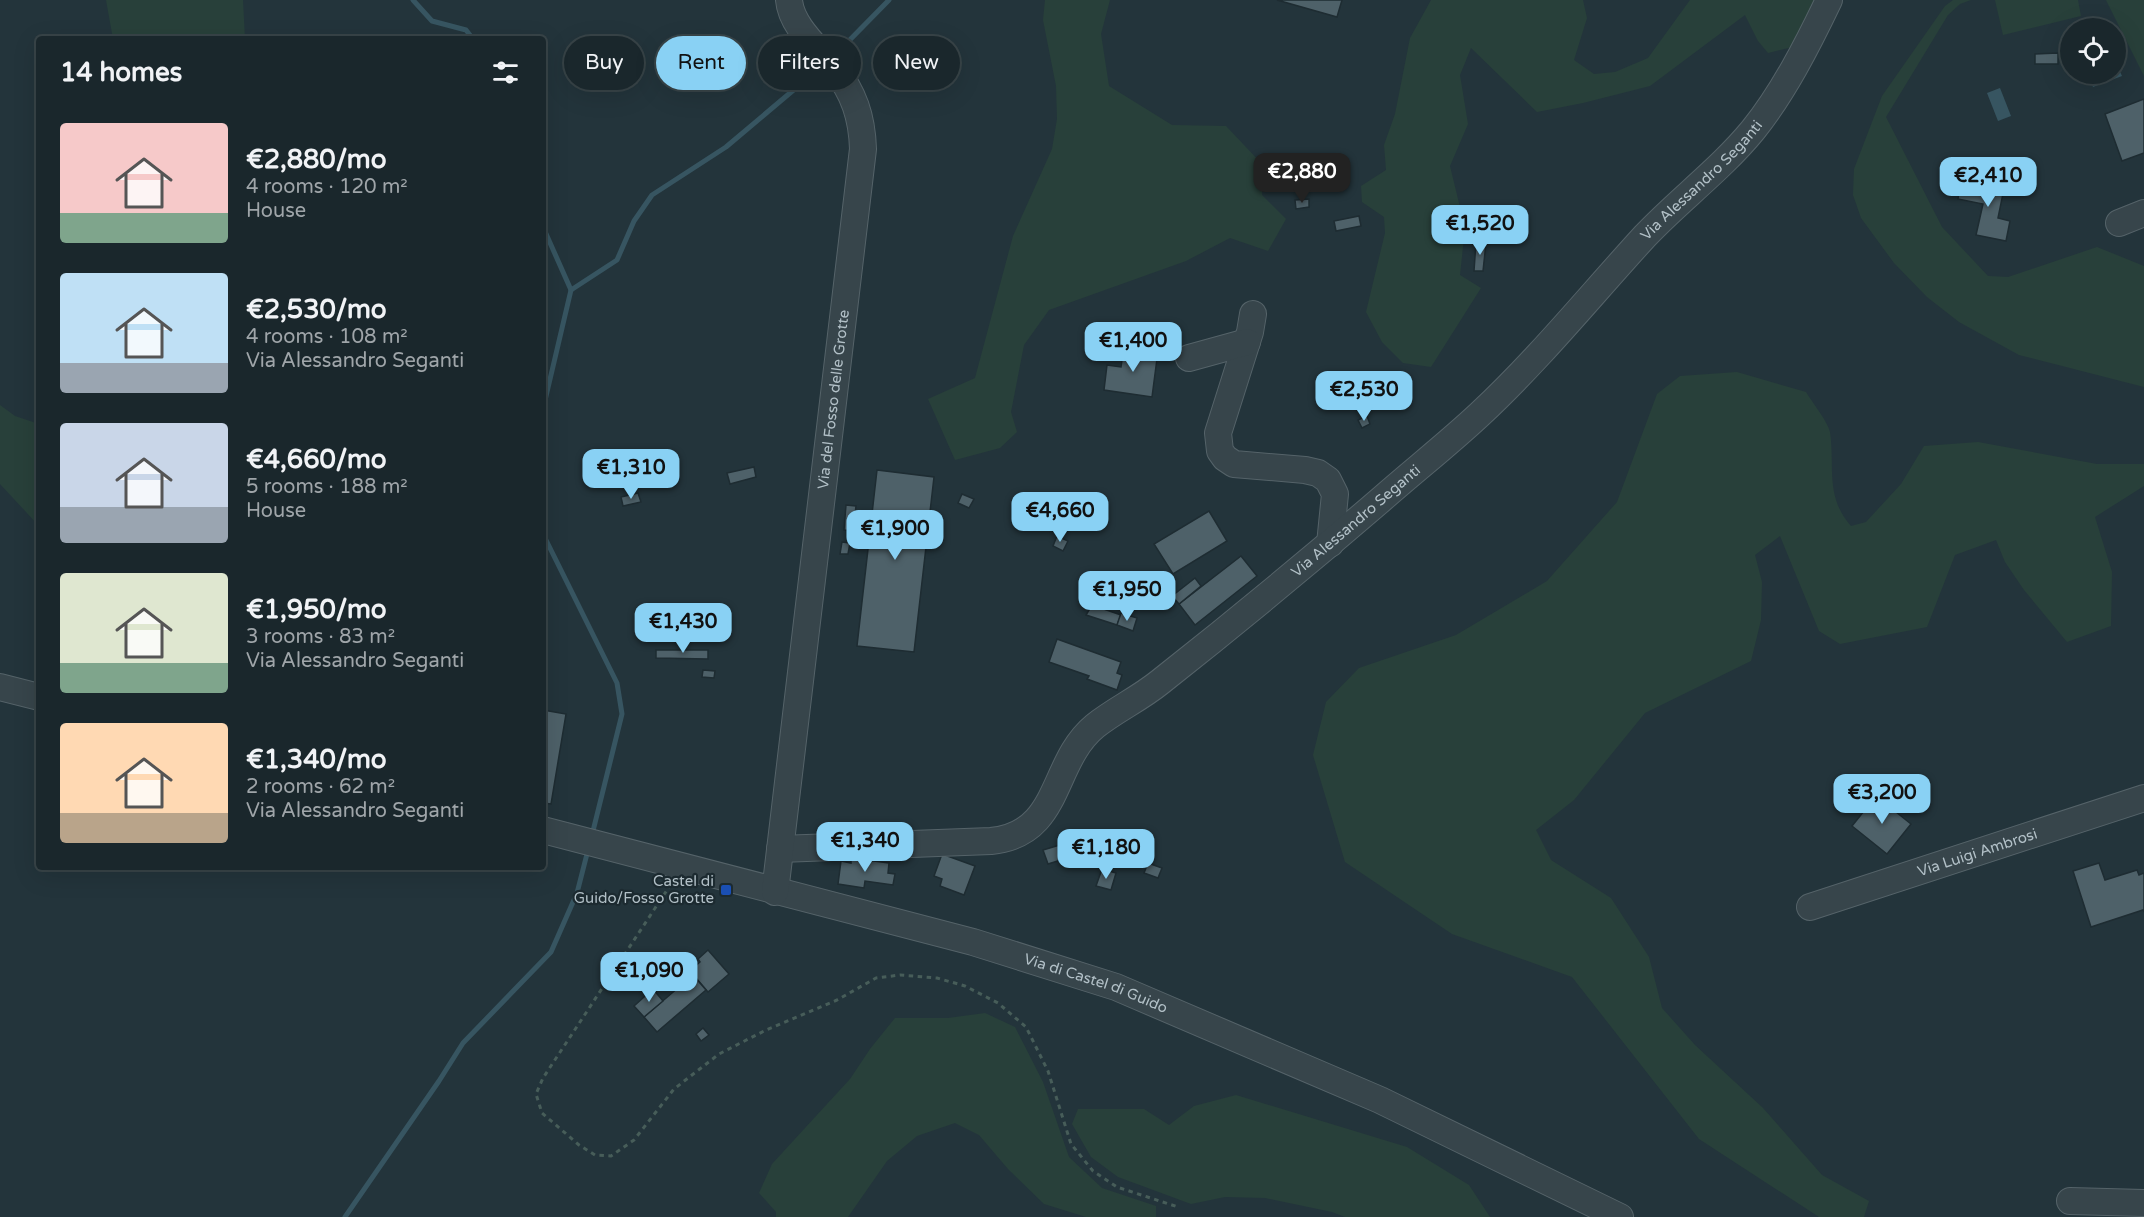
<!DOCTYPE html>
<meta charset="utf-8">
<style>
:root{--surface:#1a272c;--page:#232f34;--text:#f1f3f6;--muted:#9fa5a9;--line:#384448;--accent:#89d1f4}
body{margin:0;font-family:"Varela Round",sans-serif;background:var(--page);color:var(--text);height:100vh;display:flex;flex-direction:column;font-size:22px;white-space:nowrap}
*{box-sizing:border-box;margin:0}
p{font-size:20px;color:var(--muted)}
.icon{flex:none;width:33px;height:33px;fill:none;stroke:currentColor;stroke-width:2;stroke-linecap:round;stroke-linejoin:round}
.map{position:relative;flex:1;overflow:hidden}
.drawer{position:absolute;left:36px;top:36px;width:510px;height:834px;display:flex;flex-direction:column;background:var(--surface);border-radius:6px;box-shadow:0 6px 24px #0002,0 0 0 2px var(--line)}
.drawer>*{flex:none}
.hud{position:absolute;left:564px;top:36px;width:570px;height:54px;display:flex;gap:12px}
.fabs{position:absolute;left:2060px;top:18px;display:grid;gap:12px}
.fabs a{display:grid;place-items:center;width:66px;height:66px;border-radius:50%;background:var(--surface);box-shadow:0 6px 24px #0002,0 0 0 2px var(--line);font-size:30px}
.price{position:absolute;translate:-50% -51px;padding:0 14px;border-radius:12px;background:var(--accent);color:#111;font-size:20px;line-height:39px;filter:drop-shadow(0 2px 3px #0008)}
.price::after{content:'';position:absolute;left:50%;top:36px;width:18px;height:14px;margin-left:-9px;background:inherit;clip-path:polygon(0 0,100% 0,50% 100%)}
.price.active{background:#222;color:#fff}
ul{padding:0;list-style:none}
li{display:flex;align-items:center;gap:18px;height:150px;padding:0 24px}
li span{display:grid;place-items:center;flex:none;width:168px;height:120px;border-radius:6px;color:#555}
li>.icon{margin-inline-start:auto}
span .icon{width:72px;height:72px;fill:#fffc;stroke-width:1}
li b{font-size:26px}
h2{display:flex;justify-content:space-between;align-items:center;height:72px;padding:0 24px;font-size:26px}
.pill{padding:0 21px;border-radius:27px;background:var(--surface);box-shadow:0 6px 24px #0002,0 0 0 2px var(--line);font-size:21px;line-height:54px}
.pill.active{background:var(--accent);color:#111}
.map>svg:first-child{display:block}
.green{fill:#28403a}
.water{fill:#375561}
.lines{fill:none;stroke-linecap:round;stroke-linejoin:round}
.stream{stroke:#375561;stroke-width:5}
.building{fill:#4e6169;stroke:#1e2c32;stroke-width:1.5}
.minor-casing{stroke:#556369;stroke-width:28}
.path{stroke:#475d59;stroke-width:3;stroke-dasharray:4.5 4.5;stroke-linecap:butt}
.minor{stroke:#37454b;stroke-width:26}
.transit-dot{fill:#1a4fb4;stroke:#1c2a30;stroke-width:2}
.labels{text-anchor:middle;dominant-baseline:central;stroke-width:4.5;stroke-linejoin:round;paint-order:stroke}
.street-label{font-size:15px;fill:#b2c0c7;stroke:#1c2a30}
.poi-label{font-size:15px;fill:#b2c0c7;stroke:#1c2a30;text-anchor:end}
</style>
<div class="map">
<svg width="2144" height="1217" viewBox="0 0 2144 1217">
<rect width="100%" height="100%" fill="#23343b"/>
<!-- green -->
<g class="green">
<polygon points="106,0 243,0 245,39 113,39"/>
<polygon points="1045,0 1110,0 1101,34 1109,86 1172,125 1226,126 1262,164 1262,195 1286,219 1268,251 1230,238 1186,261 1049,310 1024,345 1011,412 1017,432 1000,448 955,460 928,399 975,378 1013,236 1052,149 1057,119 1056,86 1043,20"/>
<polygon points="1431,0 1583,0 1587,18 1574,60 1594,74 1615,72 1648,58 1690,0 1818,0 1797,46 1768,53 1758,41 1745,15 1650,86 1583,103 1537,112 1471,48 1460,75 1468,124 1450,166 1465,228 1460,275 1481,288 1431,367 1403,363 1382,342 1366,312 1385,233 1384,217 1362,202 1361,186 1386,170 1384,145 1395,114 1410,38"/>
<polygon points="1953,0 1971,0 1960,4 1948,15 1886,117 1942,227 1988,276 2008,277 2097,247 2144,266 2144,387 2019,355 1959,322 1927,297 1894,263 1861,218 1853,195 1854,169 1882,96 1945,6"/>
<polygon points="1995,0 2078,0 2081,16 2003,35"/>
<polygon points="2106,0 2144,0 2144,76"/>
<path d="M 1737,372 L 1806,392 C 1812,402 1828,422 1830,432 C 1835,466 1825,497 1851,526 L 1866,522 L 1901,484 L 1924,446 L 1978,442 L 2097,464 L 2144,464 L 2144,486 L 2095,517 L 2112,572 L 2111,626 L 2067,642 L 2024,590 L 2005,562 L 1996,540 L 1955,555 L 1927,627 L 1840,644 L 1819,631 L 1780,536 L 1755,555 L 1762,582 L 1761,620 L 1751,661 L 1645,713 L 1574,800 L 1536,830 L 1551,860 L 1611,898 L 1649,957 L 1662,1008 L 1695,1045 L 1763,1108 L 1822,1175 L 1869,1201 L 1864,1217 L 1819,1217 L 1699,1139 L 1572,977 L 1452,934 L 1345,862 L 1313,755 L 1326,702 L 1359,668 L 1456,635 L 1547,581 L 1617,502 L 1657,394 L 1680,376 Z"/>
<polygon points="0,405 15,416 39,424 39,526 0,484"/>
<polygon points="985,1013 1015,1027 1043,1082 1069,1157 1102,1188 1156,1206 1156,1217 1086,1217 1044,1204 1008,1169 979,1135 955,1123 917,1136 887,1161 848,1217 776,1217 776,1212 759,1193 772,1164 850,1079 870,1049 895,1018 948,1018"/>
<polygon points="1236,1095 1407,1147 1469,1185 1490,1217 1345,1217 1332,1212 1265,1198 1225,1197 1191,1204 1118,1177 1091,1157 1072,1124 1078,1109 1144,1109 1169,1125 1194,1106"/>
</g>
<!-- water -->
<g class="water">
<polygon points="2115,61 2122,76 2093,87 2088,74 2115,74"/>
<polygon points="2000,88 2011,116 1998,121 1987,93"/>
</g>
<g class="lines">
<!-- stream -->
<g class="stream">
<polyline points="413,0 432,21 466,30 473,39"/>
<polyline points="834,56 889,0"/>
<polyline points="543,227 571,290"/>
<polyline points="543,409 571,290 617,260 634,221 652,195 726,147 822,66"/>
<polyline points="543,534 617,683 622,714 592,835"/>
<polyline points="345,1217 439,1081 463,1043 551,952 577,893 588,850"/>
</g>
</g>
<!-- building -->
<g class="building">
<polygon points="1277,0 1342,0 1337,17"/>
<polygon points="2058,53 2058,64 2035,64 2035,54"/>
<polygon points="2144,99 2144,153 2122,161 2105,114"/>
<polygon points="2015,160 2027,163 2023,181 2011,178"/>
<polygon points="1991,175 2006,179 1998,218 2010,221 2006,241 1976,235 1983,204 1958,199 1960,184 1988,190"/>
<polygon points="1309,199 1309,207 1296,209 1295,200"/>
<polygon points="1359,216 1361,226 1336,231 1334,221"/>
<polygon points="1476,242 1486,243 1483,271 1474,271"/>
<polygon points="1124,346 1158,351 1152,397 1104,390 1107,365 1121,367"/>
<polygon points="1367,416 1370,424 1362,428 1358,420"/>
<polygon points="754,467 756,477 730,484 727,473"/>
<polygon points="877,470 934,477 914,652 857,646"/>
<polygon points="638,493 641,502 623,506 621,497"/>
<polygon points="962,494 974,499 969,508 958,503"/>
<polygon points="846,505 856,506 853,531 844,530"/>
<polygon points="1209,511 1227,541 1173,574 1154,544"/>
<polygon points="1057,536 1068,541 1063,551 1053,546"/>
<polygon points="842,542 850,543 848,554 840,554"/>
<polygon points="1241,556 1257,576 1195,625 1179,604"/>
<polygon points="1195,578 1201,586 1179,604 1172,596"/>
<polygon points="1092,605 1121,615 1117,625 1086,615"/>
<polygon points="1121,613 1137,618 1133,631 1117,625"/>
<polygon points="1057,639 1121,662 1117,673 1122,675 1117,690 1087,679 1089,676 1049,662"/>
<polygon points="656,650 708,650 708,659 656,658"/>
<polygon points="703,670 715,671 714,678 702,677"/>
<polygon points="543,710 566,714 551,804 543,803"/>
<polygon points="1876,796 1911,824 1887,854 1852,826"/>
<polygon points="1073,841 1077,855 1048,864 1043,850"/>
<polygon points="942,854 975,866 964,895 940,886 942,879 934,876"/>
<polygon points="851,858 889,863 888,873 895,874 893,885 865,881 864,888 838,884 841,861 851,863"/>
<polygon points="1148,863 1162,868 1158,878 1144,873"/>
<polygon points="2099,863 2105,880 2137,870 2139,875 2144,873 2144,912 2143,910 2091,927 2073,871"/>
<polygon points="1102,869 1116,873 1111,890 1096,886"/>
<polygon points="708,950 729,974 708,992 690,971 700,962 698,959"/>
<polygon points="693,975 706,990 657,1032 644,1017"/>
<polygon points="653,989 663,1001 644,1017 634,1006"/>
<polygon points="703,1028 709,1035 701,1041 696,1034"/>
</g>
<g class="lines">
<defs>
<g id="minor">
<polyline points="2119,223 2144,213"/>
<polyline points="1253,314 1250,332 1218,433 1220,451 1225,458 1234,464 1305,470 1318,473 1328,480 1335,494 1330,544"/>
<polyline points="1189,358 1247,342"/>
<polyline points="0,687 39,697"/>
<path id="s1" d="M 543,830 L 973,942 L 1116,987 L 1380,1100 L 1620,1217"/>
<path id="s2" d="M 780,849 L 991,841 C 1062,834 1050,763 1095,726 C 1115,710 1139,699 1160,682 C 1236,622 1311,560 1384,497 C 1416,469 1449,443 1480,414 C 1539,359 1590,296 1645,236 C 1679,200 1721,169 1753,130 C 1783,93 1808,44 1829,0"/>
<path id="s3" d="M 775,892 L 863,149 C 862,117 854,93 834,68 C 818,48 791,26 789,0"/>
<path id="s4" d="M 1810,907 L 2144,798"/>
<polyline points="2070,1201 2144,1203"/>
</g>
</defs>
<!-- minor casing -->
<use href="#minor" class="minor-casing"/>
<!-- path -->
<polyline class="path" points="671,884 543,1078 536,1094 542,1113 579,1145 595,1155 611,1156 634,1140 674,1089 719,1054 766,1030 837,1000 876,978 900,975 937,978 965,986 998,1003 1026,1027 1048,1071 1071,1144 1093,1171 1117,1187 1178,1207"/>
<!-- minor -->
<use href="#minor" class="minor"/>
</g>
<!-- markers -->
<rect class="transit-dot" x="720" y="884" width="12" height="12" rx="3"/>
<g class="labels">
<!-- street labels -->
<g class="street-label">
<text stroke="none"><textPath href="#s2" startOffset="1192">Via Alessandro Seganti</textPath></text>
<text stroke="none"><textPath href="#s3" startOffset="496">Via del Fosso delle Grotte</textPath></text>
<text stroke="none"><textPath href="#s2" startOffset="706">Via Alessandro Seganti</textPath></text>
<text stroke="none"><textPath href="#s4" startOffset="176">Via Luigi Ambrosi</textPath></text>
<text stroke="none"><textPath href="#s1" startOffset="574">Via di Castel di Guido</textPath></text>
</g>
<!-- poi labels -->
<g class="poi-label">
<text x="714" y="881">Castel di<tspan x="714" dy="17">Guido/Fosso Grotte</tspan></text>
</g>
</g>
</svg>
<div class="fabs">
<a><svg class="icon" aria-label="locate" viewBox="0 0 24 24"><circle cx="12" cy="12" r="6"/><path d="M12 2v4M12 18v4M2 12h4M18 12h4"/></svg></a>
</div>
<b class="price active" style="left:1302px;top:204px">€2,880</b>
<b class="price" style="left:1988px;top:208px">€2,410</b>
<b class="price" style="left:1480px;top:256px">€1,520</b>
<b class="price" style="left:1133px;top:373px">€1,400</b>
<b class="price" style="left:1364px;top:422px">€2,530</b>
<b class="price" style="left:631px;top:500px">€1,310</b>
<b class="price" style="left:1060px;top:543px">€4,660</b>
<b class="price" style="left:895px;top:561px">€1,900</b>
<b class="price" style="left:1127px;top:622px">€1,950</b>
<b class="price" style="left:683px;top:654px">€1,430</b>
<b class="price" style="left:1882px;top:825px">€3,200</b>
<b class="price" style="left:865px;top:873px">€1,340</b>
<b class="price" style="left:1106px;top:880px">€1,180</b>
<b class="price" style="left:649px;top:1003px">€1,090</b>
<div class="hud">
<a class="pill">Buy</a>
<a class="pill active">Rent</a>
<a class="pill">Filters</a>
<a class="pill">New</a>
</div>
<section class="drawer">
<h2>14 homes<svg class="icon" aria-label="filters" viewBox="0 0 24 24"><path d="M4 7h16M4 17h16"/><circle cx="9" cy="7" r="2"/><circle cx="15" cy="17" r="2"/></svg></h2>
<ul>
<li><span style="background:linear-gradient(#f6c9c9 75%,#7fa58c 0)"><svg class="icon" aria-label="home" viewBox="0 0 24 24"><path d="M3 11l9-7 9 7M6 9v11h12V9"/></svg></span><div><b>€2,880/mo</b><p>4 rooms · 120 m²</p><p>House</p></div></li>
<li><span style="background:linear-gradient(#bfe0f5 75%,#9aa5b1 0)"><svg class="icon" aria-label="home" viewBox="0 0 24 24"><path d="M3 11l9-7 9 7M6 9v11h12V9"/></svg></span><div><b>€2,530/mo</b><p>4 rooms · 108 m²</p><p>Via Alessandro Seganti</p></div></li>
<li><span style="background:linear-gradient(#c9d6e8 70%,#9aa5b1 0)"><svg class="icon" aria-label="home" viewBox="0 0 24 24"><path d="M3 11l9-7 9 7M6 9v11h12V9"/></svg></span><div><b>€4,660/mo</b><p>5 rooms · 188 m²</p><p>House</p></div></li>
<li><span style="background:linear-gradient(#dfe7d0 75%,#7fa58c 0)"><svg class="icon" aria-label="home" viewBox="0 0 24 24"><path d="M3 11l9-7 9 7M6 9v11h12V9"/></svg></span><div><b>€1,950/mo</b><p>3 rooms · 83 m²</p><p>Via Alessandro Seganti</p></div></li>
<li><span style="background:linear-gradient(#ffd9b3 75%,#b9a48a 0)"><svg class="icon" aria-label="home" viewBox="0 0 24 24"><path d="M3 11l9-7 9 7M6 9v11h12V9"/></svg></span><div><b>€1,340/mo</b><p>2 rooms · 62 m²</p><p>Via Alessandro Seganti</p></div></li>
</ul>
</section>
</div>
